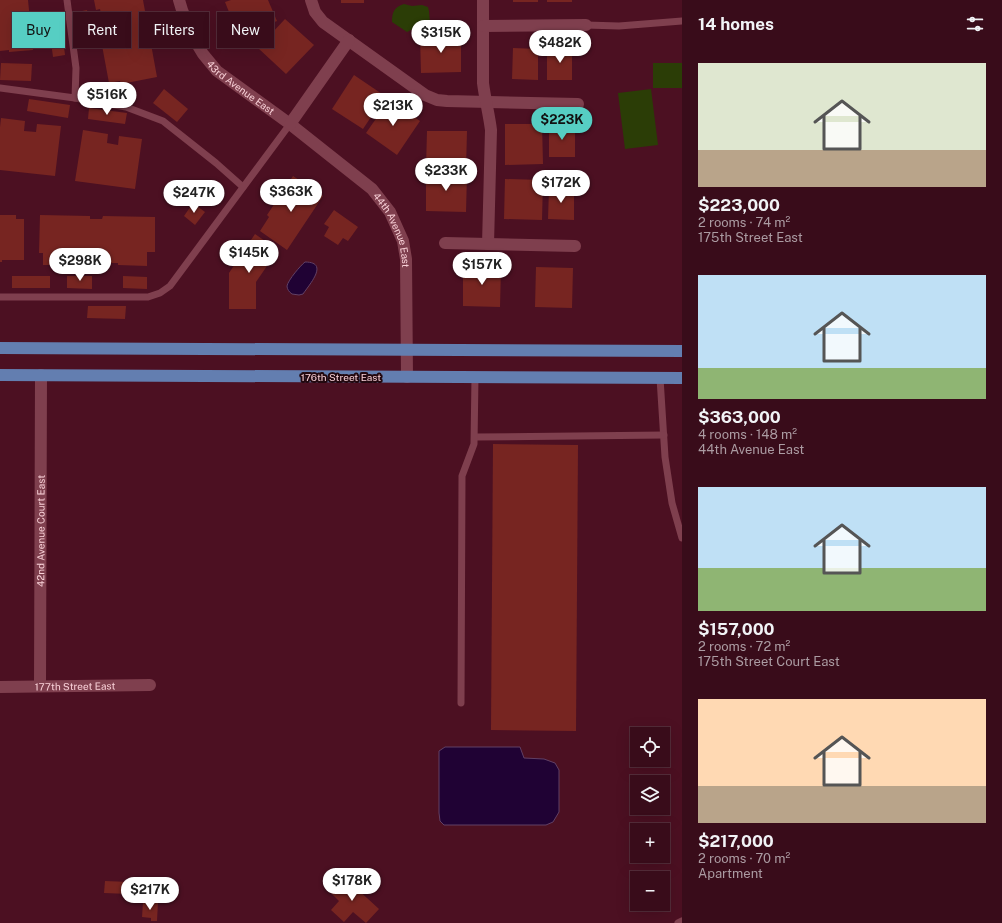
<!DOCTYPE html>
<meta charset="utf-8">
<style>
:root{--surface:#390c1a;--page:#441a27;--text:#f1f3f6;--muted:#ab9ba2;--line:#532c39;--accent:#56cec3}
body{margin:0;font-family:"Public Sans",sans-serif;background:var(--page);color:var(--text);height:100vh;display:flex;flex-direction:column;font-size:15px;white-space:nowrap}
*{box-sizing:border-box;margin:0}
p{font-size:13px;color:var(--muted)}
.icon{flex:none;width:22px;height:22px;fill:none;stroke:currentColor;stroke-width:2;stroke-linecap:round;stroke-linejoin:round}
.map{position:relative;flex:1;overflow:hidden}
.sheet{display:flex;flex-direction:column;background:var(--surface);width:320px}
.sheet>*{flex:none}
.banner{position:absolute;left:12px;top:12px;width:380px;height:36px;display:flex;gap:8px}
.controls{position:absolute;left:630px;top:727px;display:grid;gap:8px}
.controls a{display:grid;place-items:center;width:40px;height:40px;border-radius:0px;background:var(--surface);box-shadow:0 4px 16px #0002,0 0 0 1px var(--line);font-size:20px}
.price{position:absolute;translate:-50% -34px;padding:0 9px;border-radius:14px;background:#fff;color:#222;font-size:13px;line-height:26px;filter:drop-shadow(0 1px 2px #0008)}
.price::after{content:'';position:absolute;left:50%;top:24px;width:12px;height:9px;margin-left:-6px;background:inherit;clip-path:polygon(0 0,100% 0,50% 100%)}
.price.current{background:var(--accent);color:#111}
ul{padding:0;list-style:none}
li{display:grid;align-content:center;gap:8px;height:212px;padding:0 16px}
li span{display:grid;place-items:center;height:124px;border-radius:0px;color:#555}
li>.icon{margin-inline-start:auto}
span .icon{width:72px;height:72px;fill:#fffc;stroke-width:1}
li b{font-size:17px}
h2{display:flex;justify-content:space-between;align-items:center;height:48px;padding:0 16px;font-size:17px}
.tag{padding:0 14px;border-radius:0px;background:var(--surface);box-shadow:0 4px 16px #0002,0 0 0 1px var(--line);font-size:14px;line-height:36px}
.tag.current{background:var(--accent);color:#111}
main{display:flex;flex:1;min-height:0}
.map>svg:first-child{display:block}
.green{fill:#2b3d06}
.water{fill:#200234;stroke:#614065}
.building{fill:#772521}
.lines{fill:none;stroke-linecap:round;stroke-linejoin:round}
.lane{stroke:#7f3f4e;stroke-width:7}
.street{stroke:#7f3f4e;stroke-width:12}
.primary{stroke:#637eb0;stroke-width:12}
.labels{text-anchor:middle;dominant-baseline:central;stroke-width:4;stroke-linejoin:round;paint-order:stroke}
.street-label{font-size:10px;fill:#f9d1d8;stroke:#22080f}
</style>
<main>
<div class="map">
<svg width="682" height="923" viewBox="0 0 682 923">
<rect width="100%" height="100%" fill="#4c1022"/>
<!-- green -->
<g class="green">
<path d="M 404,4 L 412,6 L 422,5 L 428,7 L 429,11 L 430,23 L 421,25 L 407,32 L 392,22 C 392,12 394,7 404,4 Z"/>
<rect x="653" y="63" width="29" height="25"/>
<polygon points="651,89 658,145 625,149 618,93"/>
</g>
<!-- water -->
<g class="water">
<path d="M 305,262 C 330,262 309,285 303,294 L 299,295 L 292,294 C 289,292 287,289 287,286 C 288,280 301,265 305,262 Z"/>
<polygon points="445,747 520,747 524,758 544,759 555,763 559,770 559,812 553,822 546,825 444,825 440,821 439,813 439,751"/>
</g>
<!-- building -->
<g class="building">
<polygon points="0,0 28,0 33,50 9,52 9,50 0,51"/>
<polygon points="94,0 143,0 157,77 121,84 120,81 109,83 101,40 106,39 100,9 96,10"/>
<polygon points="231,0 268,0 277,21 239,37 225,2"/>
<rect x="341" y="0" width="23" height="3"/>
<rect x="513" y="0" width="25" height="2"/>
<rect x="547" y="0" width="25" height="2"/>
<polygon points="87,10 94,47 83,49 77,12"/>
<polygon points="60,17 65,55 53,57 48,19"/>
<polygon points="285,19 314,45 286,74 258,48"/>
<polygon points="461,35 461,72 421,73 420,36"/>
<polygon points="513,48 538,49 538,80 512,79"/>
<rect x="547" y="49" width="25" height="31"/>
<polygon points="1,63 32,64 31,81 0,80"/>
<polygon points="354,75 385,96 363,129 332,109"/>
<polygon points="164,89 188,109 177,122 153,103"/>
<polygon points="29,99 70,105 68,118 27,111"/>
<polygon points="389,100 420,121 397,155 366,133"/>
<polygon points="89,108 127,113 125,124 88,119"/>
<polygon points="1,118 25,121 24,131 36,132 37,124 61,126 55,176 0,170 0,127"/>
<polygon points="505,124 542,124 543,164 505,165"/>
<polygon points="549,125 575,126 575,157 549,157"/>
<polygon points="83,130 108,134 107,143 118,145 119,136 142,139 135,189 75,181"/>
<polygon points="427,131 467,131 466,169 426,168"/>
<polygon points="426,173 467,174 466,212 426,211"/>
<polygon points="293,176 323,196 287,250 260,231 269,217 267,215"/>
<polygon points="505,179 543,180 542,220 504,219"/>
<polygon points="549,189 574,189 574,220 548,219"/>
<polygon points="193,203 205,212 195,225 184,216"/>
<polygon points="334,210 358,227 348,241 343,238 338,245 324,236 329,227 324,224"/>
<polygon points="0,215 16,215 16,219 24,219 24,260 2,260 2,262 0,262"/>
<polygon points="40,215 90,216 90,219 102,219 103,216 155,217 155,252 147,252 147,266 118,265 118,263 107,263 107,261 77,260 77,265 43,265 43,253 39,253"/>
<polygon points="255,234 278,250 256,282 256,309 229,309 229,273"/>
<polygon points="463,266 501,267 500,307 463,306"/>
<polygon points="536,267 573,268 572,308 535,307"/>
<rect x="12" y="276" width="38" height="12"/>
<polygon points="67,276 92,276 92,289 67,288"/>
<polygon points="123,276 147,277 147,289 123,288"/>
<polygon points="88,306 126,306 125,319 87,318"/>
<polygon points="493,444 578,445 576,731 491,730"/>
<polygon points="343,876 379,909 366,923 353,912 344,922 331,910 339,901 329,891"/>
<polygon points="105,881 130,882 129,894 104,893"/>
<polygon points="143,902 158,902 157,921 151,921 151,918 142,917"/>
</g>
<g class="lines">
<!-- lane -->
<g class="lane">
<polyline points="67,0 76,68 75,98"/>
<polyline points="586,25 619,26 682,21"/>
<polyline points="0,88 75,98 126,107 163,121 216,163 243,187"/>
<polyline points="0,297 148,297 160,293 170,286 290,124"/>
<polyline points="660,378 665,457 672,503 682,538"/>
<polyline points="475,437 664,435"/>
<polyline points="461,703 462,476 474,444 475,377"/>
<polyline points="678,923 682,921"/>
</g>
<!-- street -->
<g class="street">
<path id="s1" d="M 179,0 L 182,10 L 194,39 L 203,54 L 217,71 L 290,124 L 372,189 L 390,212 L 403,241 L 406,259 L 407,377"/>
<polyline points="311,0 315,12 323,22 425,95 437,100 447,101 578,104"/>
<path d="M 483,0 L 483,83 C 485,99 489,114 491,130 L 488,244"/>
<polyline points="483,26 586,25"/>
<polyline points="290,124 349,40"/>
<polyline points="445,243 575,246"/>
<path id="s2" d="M 40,686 L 41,375"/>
<path id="s3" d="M 0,687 L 150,685"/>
</g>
<!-- primary -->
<g class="primary">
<polyline points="0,348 682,351"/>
<polyline points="0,375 682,378"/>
</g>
</g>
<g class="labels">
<!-- street labels -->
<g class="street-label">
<text stroke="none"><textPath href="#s1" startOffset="110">43rd Avenue East</textPath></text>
<text stroke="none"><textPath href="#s1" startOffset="323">44th Avenue East</textPath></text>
<text x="341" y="377">176th Street East</text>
<text stroke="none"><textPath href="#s2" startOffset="155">42nd Avenue Court East</textPath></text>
<text stroke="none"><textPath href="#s3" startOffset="75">177th Street East</textPath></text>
</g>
</g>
</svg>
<div class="controls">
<a><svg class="icon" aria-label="locate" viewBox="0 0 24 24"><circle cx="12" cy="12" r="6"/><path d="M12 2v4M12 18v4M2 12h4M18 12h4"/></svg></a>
<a><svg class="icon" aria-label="layers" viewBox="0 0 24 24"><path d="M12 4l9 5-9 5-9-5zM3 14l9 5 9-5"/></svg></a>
<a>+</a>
<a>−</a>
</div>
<b class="price" style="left:441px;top:54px">$315K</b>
<b class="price" style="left:560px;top:64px">$482K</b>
<b class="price" style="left:107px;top:116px">$516K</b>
<b class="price" style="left:393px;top:127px">$213K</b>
<b class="price current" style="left:562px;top:141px">$223K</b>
<b class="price" style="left:446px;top:192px">$233K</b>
<b class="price" style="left:561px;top:204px">$172K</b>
<b class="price" style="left:291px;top:213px">$363K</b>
<b class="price" style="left:194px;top:214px">$247K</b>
<b class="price" style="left:249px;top:274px">$145K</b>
<b class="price" style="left:80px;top:282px">$298K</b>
<b class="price" style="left:482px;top:286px">$157K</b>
<b class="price" style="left:352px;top:902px">$178K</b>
<b class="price" style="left:150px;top:911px">$217K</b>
<div class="banner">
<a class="tag current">Buy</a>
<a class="tag">Rent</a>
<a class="tag">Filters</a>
<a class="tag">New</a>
</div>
</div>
<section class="sheet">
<h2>14 homes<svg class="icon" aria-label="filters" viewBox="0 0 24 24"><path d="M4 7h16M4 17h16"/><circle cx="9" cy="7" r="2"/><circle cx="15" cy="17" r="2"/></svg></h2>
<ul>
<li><span style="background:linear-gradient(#dfe7d0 70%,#b9a48a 0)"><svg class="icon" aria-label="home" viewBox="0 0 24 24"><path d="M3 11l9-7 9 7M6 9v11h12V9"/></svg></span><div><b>$223,000</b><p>2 rooms · 74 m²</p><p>175th Street East</p></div></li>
<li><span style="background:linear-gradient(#bfe0f5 75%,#8fb573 0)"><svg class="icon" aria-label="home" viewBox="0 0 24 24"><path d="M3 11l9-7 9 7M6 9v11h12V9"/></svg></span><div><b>$363,000</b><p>4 rooms · 148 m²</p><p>44th Avenue East</p></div></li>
<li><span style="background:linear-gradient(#bfe0f5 65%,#8fb573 0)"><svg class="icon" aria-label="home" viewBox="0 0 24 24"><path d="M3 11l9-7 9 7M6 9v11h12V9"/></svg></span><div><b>$157,000</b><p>2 rooms · 72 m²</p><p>175th Street Court East</p></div></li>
<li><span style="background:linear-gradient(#ffd9b3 70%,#b9a48a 0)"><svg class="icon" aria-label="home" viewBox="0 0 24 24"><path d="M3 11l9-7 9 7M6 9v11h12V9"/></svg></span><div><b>$217,000</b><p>2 rooms · 70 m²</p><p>Apartment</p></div></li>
</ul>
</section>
</main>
